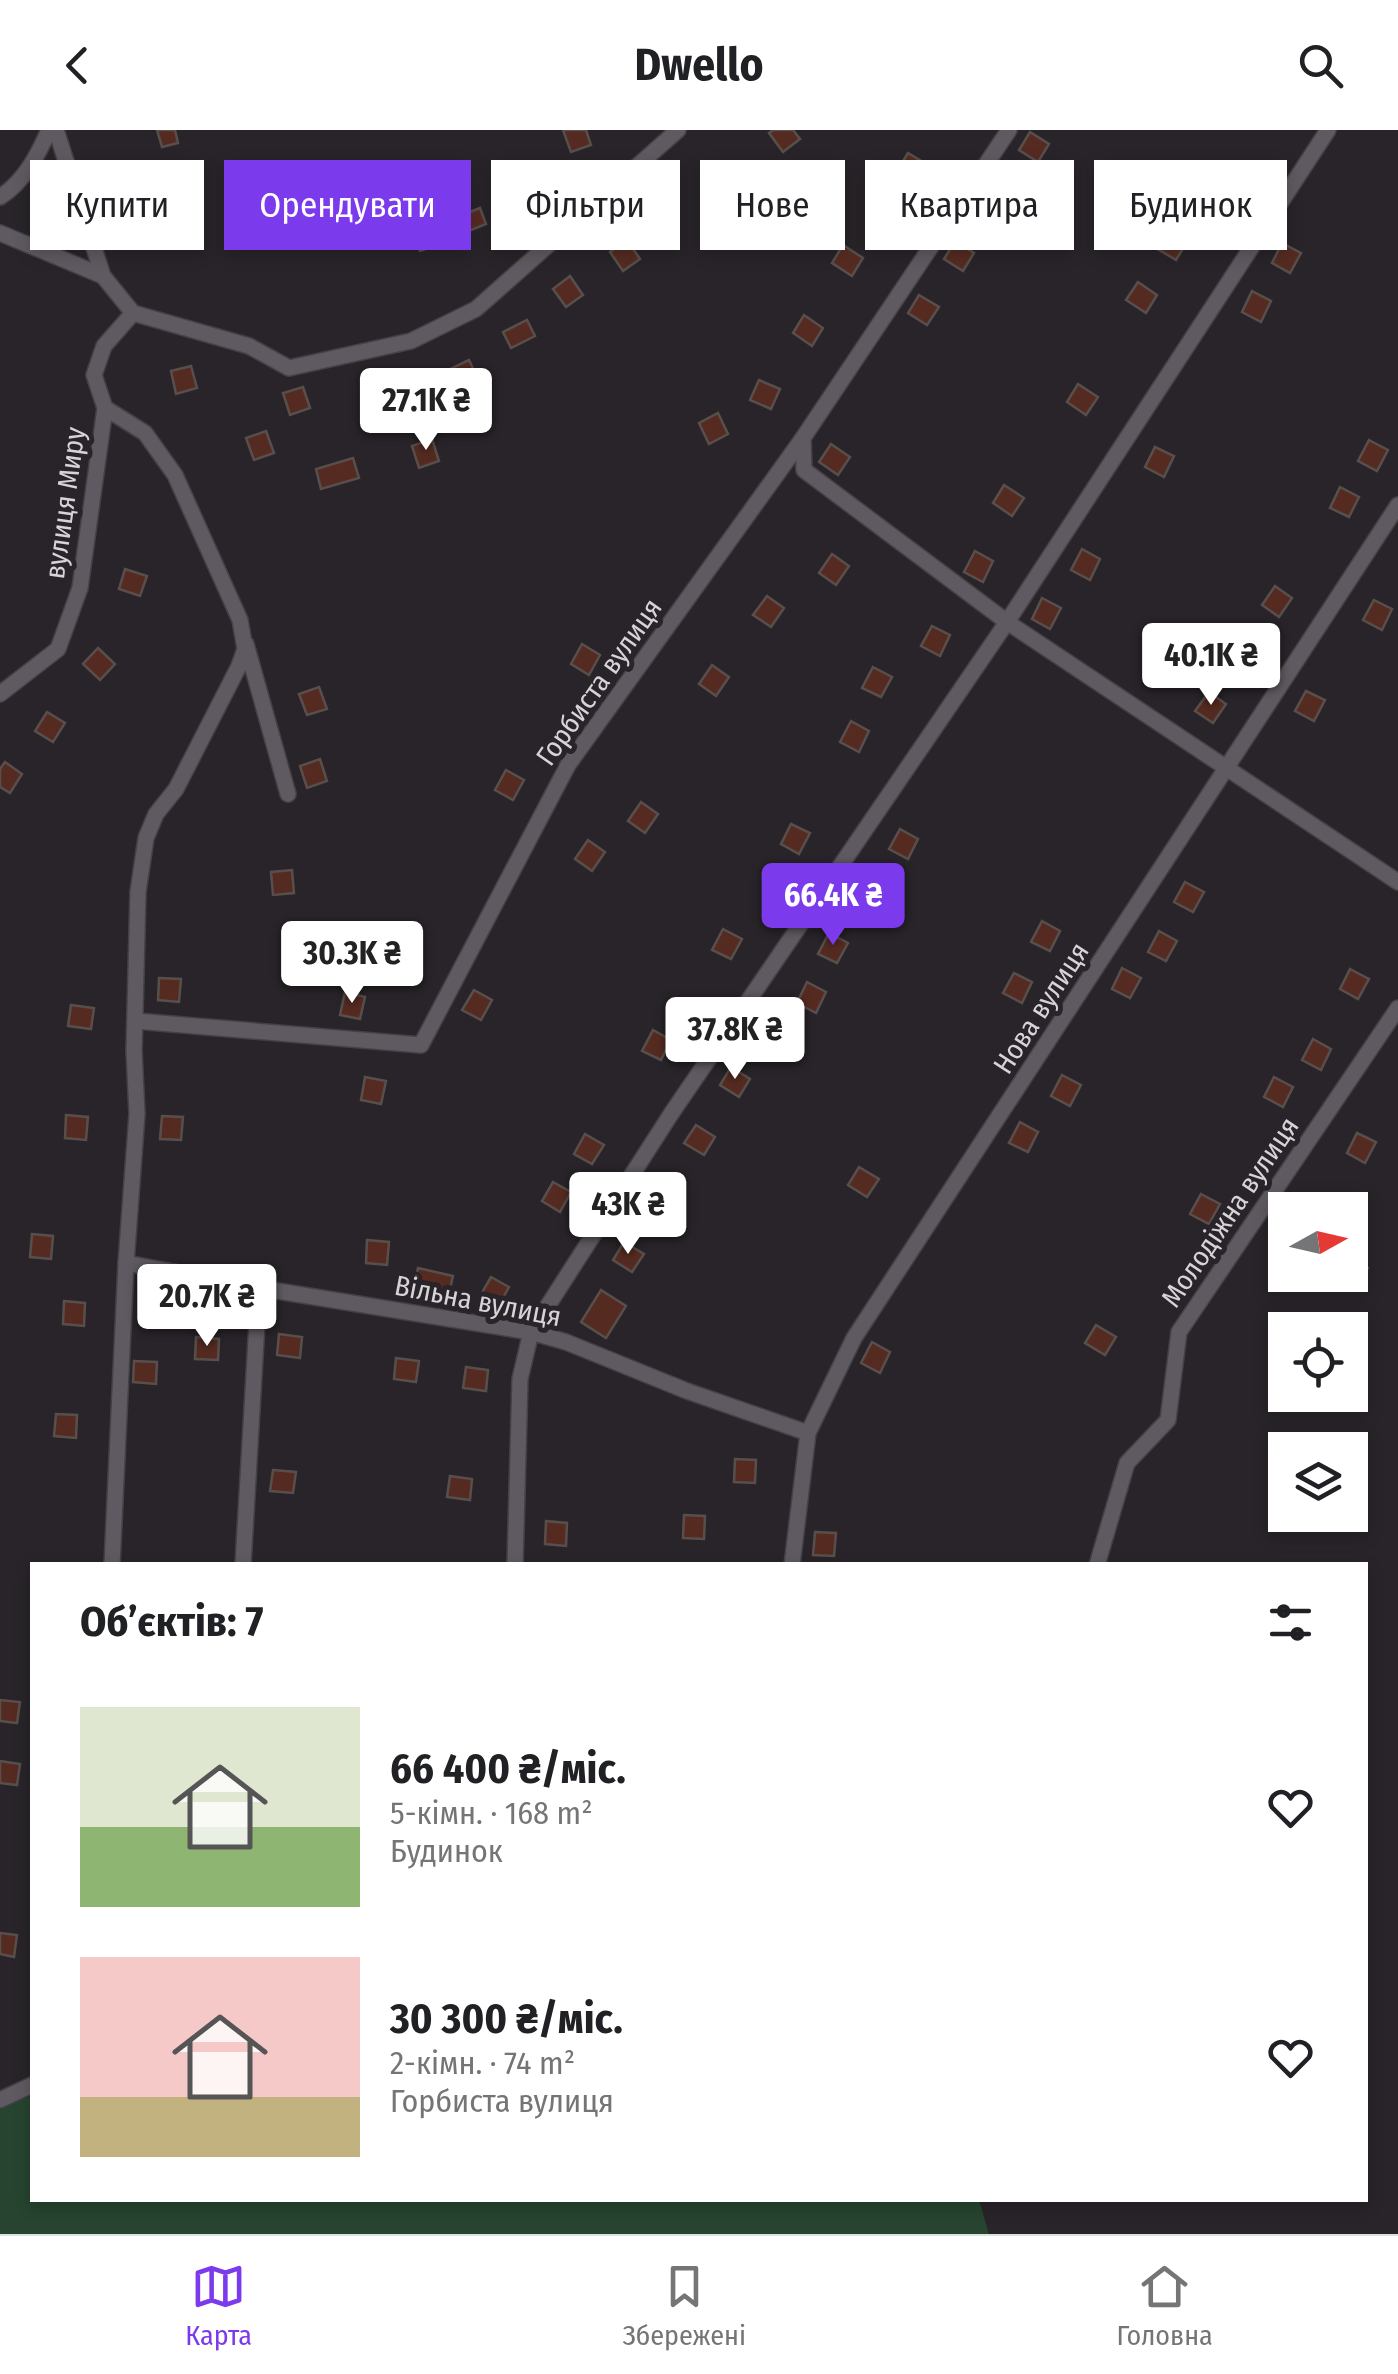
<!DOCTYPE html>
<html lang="uk">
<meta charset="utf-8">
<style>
:root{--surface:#fff;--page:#f6f6f6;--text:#202124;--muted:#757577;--line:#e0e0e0;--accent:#7c3aed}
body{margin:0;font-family:"Fira Sans Condensed",sans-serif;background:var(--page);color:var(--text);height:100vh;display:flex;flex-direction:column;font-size:38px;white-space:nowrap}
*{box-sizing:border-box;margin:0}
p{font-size:32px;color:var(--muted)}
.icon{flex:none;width:55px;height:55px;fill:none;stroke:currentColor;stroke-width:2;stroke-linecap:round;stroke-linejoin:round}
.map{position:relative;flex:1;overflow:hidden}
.drawer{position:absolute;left:30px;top:1432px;width:1338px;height:640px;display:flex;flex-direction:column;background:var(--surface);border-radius:0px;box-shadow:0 5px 15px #0003}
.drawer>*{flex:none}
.guide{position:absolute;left:30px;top:30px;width:1340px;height:90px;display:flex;gap:20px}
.needle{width:65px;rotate:82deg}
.fabs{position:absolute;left:1268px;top:1062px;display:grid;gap:20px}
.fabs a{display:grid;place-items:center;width:100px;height:100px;border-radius:0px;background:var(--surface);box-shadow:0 5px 15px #0003;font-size:50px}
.price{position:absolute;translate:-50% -85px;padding:0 22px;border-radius:10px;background:#fff;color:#222;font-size:32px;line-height:65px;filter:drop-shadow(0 2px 5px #0008)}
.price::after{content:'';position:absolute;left:50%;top:60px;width:30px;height:22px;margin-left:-15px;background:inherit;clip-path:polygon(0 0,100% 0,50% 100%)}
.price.selected{background:var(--accent);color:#fff}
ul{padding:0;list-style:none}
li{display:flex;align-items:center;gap:30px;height:250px;padding:0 50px}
li span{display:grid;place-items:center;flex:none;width:280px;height:200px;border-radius:0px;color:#555}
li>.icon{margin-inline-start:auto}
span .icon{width:120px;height:120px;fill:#fffc;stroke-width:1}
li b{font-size:42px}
h2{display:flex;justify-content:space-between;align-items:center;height:120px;padding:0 50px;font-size:42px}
.pill{padding:0 35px;border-radius:0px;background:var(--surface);box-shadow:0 5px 15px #0003;font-size:35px;line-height:90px}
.pill.selected{background:var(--accent);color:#fff}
header{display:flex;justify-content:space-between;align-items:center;height:130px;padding:0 50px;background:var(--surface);font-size:45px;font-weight:700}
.tabs{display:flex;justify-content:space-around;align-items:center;height:140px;border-top:2px solid var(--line);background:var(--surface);font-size:28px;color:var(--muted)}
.tabs a{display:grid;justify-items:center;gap:5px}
.tabs .selected{color:var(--accent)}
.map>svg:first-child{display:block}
.green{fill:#26442f}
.building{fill:#552b21;stroke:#584f4d;stroke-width:2.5}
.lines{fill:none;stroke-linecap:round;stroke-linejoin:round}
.minor-casing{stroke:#444145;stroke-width:18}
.minor{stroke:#5f5a61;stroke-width:15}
.labels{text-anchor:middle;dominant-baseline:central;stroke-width:10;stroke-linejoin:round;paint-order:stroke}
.street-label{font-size:28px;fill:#d7d4d8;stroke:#282429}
</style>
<header><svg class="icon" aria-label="back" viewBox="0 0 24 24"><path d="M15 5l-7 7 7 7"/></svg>Dwello<svg class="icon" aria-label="search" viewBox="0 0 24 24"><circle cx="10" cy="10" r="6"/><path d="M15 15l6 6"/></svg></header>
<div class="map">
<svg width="1398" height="2104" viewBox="0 0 1398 2104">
<rect width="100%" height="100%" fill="#282429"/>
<!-- green -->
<polygon class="green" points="32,1966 32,2070 979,2070 989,2104 0,2104 0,1977"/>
<!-- building -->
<g class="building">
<polygon points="157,0 175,0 178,13 162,17"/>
<polygon points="563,0 586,0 591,15 571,22"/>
<polygon points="773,0 793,0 800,9 783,22 769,3"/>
<polygon points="1030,2 1049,14 1038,32 1019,20"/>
<polygon points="908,23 928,35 917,53 897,41"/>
<polygon points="735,32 748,51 731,63 718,45"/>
<polygon points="531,43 538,65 518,72 511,50"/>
<polygon points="1220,50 1238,60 1228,80 1209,71"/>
<polygon points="192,58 199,74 173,84 167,68"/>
<polygon points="999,62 1018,74 1007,92 988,80"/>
<polygon points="480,78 486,94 461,104 455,88"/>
<polygon points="299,84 305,100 280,110 274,94"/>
<polygon points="440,96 446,112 420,121 414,105"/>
<polygon points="1168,100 1187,112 1176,130 1156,118"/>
<polygon points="627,110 640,129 623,141 610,122"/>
<polygon points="955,111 974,123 963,141 944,129"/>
<polygon points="1282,113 1301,123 1290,143 1272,133"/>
<polygon points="843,115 863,128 852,146 832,133"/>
<polygon points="570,146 583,165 566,177 553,159"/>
<polygon points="1138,152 1157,165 1146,183 1126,170"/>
<polygon points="1252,161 1271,171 1261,192 1242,182"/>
<polygon points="919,165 939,177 927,195 908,183"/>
<polygon points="804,185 823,198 812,216 793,203"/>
<polygon points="527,190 535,206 511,218 503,202"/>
<polygon points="469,230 479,251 460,260 450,239"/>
<polygon points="191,236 197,258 176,264 171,241"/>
<polygon points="759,250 780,259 771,279 750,270"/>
<polygon points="1078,254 1098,267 1086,285 1067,272"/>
<polygon points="303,257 310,278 290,285 283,263"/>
<polygon points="718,283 728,304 709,314 699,293"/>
<polygon points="266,301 274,323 254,330 246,308"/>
<polygon points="432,309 439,331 419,338 412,316"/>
<polygon points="1369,310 1388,320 1377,341 1358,331"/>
<polygon points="831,314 850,327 838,345 819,332"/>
<polygon points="1155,317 1174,326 1164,347 1145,337"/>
<polygon points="353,328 359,348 321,359 316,339"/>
<polygon points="1004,355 1024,368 1012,386 993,373"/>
<polygon points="1340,357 1359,367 1349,387 1330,378"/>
<polygon points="1082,419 1100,429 1090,450 1071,440"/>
<polygon points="975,421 993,431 983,452 964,442"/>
<polygon points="832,424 849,436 836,455 819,443"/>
<polygon points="125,439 147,446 140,466 119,459"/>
<polygon points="1275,456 1292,468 1279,487 1262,475"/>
<polygon points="767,466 784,478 771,497 753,485"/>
<polygon points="1042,468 1061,478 1050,499 1032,489"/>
<polygon points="1374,470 1392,479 1382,500 1363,490"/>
<polygon points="932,496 950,505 940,526 921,516"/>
<polygon points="1238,509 1255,521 1242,540 1225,528"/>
<polygon points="582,514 600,525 589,545 571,534"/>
<polygon points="98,518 115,534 100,550 83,534"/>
<polygon points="712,535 729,547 716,566 699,554"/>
<polygon points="873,537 892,547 881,567 862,558"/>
<polygon points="319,557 327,579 307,585 299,564"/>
<polygon points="1306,561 1325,570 1314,591 1295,581"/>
<polygon points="1209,562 1226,574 1213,593 1195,581"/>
<polygon points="47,582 65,593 53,612 35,601"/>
<polygon points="851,591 869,601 859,622 840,612"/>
<polygon points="320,629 327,651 307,658 300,636"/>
<polygon points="5,632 22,644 10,663 0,657 0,639"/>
<polygon points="506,640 524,650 513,670 495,660"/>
<polygon points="641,672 658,684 645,703 628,691"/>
<polygon points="791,694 810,703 799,724 781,714"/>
<polygon points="900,699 918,709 908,729 889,719"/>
<polygon points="588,710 605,722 592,741 575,729"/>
<polygon points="292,740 294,763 273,765 271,742"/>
<polygon points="1185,752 1204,762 1193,782 1174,772"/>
<polygon points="1042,791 1060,801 1050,821 1031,812"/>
<polygon points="723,799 742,809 731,829 712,820"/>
<polygon points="1159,801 1177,811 1166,831 1148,822"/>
<polygon points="829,803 848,813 837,833 818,824"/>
<polygon points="1122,838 1141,848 1130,868 1112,859"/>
<polygon points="1350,839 1369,849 1358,869 1340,859"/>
<polygon points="1014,843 1032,852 1022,873 1003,863"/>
<polygon points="159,848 181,849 179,872 158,870"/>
<polygon points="807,852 826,862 816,883 797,873"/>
<polygon points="474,860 492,870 481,890 462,880"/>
<polygon points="345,862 365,867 360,889 340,885"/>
<polygon points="71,875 94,878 91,899 68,896"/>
<polygon points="653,900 671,910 661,930 642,921"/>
<polygon points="1313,909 1331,919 1321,940 1302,930"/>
<polygon points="731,937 750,949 739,967 720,955"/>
<polygon points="1062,945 1081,955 1070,976 1051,966"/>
<polygon points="365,947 386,951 381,974 361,970"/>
<polygon points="1274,947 1293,957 1283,977 1264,967"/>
<polygon points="66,985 88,987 86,1010 65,1008"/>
<polygon points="162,986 183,987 181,1010 160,1009"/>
<polygon points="1020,992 1038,1002 1028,1022 1009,1013"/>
<polygon points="696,995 715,1007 704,1025 684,1013"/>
<polygon points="1357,1003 1376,1012 1365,1033 1347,1023"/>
<polygon points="585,1004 604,1015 592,1034 574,1024"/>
<polygon points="859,1037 879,1049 867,1067 848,1055"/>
<polygon points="553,1052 571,1062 560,1082 542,1071"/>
<polygon points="661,1054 681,1067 670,1084 650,1072"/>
<polygon points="1201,1064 1220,1074 1209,1094 1190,1084"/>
<polygon points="32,1104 53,1106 51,1129 30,1127"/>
<polygon points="1283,1106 1285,1106 1285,1132 1273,1126"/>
<polygon points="367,1110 389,1112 387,1135 366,1133"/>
<polygon points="624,1112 644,1124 632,1142 613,1130"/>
<polygon points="1350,1129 1368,1138 1357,1158 1338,1149 1340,1145 1350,1145"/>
<polygon points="418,1138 453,1146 448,1168 413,1160"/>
<polygon points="491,1147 509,1157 498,1177 480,1166"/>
<polygon points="601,1160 626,1176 606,1208 581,1192"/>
<polygon points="64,1171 85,1173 84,1196 63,1194"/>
<polygon points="1096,1195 1116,1207 1105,1225 1085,1213"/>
<polygon points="279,1204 302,1207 300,1228 277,1225"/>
<polygon points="196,1207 219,1209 218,1230 195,1229"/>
<polygon points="872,1212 890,1222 880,1243 861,1233"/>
<polygon points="396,1228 419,1231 416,1252 394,1249"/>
<polygon points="134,1231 157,1232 156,1254 133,1252"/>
<polygon points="466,1237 488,1240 486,1261 463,1258"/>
<polygon points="56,1284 77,1285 76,1308 54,1306"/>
<polygon points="735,1329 756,1330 755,1353 734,1352"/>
<polygon points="273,1340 296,1342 293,1363 270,1361"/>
<polygon points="450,1346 472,1349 470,1370 447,1367"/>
<polygon points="684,1385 705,1386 704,1409 683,1408"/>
<polygon points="546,1391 567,1393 566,1416 545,1414"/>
<polygon points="815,1402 836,1403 834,1426 813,1425"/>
<polygon points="0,1570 20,1572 17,1593 0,1591"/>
<polygon points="0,1631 20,1634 17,1655 0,1653"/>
<polygon points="0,1803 17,1805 14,1827 0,1824"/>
</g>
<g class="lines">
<defs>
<g id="minor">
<polyline points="56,0 103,146"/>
<path d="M 0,67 C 24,52 38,25 49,0"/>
<polyline points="0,103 103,146 133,183 249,216 289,238 411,211 476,179 678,0"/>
<polyline points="803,308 804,340 1007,492 1398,752"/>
<polyline points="246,514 288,664"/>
<polyline points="0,564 58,519 80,458 105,278"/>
<polyline points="136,891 421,915 568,635 803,308 1009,0"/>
<polyline points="126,1133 259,1158 531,1202 566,1212 687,1261 808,1303"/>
<polyline points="112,1435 126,1133 137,984 134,921 138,762 146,708 156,684 176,659 239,536 245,519 240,490 175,345 145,303 105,278 94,245 104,216 133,183"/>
<polyline points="243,1435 259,1158"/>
<polyline points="515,1435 520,1249 531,1202 671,984 1007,492 1328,0"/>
<polyline points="792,1435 808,1303 854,1208 1398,375"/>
<polyline points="1097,1435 1127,1333 1168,1290 1179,1202 1398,878"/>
<polyline points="0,1970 32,1955"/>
</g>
</defs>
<!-- minor casing -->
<use href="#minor" class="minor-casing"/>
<!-- minor -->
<use href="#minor" class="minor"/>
</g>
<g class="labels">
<!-- street labels -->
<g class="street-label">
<text transform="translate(65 373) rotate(-82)">вулиця Миру</text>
<text transform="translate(599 552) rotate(-55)">Горбиста вулиця</text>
<text transform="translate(1041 878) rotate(-57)">Нова вулиця</text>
<text transform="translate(1230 1082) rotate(-56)">Молодіжна вулиця</text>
<text transform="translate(478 1171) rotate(11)">Вільна вулиця</text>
</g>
</g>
</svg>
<div class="fabs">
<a><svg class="needle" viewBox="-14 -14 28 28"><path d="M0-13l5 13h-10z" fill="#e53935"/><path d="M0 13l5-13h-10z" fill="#757577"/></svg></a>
<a><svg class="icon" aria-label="locate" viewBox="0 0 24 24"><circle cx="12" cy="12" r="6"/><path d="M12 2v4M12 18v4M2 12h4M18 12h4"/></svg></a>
<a><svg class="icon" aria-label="layers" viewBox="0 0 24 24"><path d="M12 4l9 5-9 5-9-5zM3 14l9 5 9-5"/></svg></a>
</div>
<b class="price" style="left:426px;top:323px">27.1K ₴</b>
<b class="price" style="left:1211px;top:578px">40.1K ₴</b>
<b class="price selected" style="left:833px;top:818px">66.4K ₴</b>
<b class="price" style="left:352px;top:876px">30.3K ₴</b>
<b class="price" style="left:735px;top:952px">37.8K ₴</b>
<b class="price" style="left:628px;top:1127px">43K ₴</b>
<b class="price" style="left:207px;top:1219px">20.7K ₴</b>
<div class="guide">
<a class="pill">Купити</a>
<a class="pill selected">Орендувати</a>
<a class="pill">Фільтри</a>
<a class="pill">Нове</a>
<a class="pill">Квартира</a>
<a class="pill">Будинок</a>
</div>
<section class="drawer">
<h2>Об’єктів: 7<svg class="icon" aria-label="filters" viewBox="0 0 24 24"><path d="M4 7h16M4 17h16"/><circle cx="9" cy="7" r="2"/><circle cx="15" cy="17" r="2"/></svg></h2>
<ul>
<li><span style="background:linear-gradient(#dfe7d0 60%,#8fb573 0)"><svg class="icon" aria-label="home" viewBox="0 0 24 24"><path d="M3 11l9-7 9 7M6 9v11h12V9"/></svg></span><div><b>66 400 ₴/міс.</b><p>5-кімн. · 168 m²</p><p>Будинок</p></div><svg class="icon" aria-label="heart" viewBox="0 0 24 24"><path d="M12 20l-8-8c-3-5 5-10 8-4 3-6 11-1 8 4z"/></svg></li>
<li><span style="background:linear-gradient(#f6c9c9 70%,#c2b280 0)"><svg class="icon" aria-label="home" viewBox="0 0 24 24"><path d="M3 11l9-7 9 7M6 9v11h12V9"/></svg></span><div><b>30 300 ₴/міс.</b><p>2-кімн. · 74 m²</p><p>Горбиста вулиця</p></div><svg class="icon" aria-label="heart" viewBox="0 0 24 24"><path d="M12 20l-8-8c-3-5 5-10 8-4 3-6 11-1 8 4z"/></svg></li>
</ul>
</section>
</div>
<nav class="tabs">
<a class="selected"><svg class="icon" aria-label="map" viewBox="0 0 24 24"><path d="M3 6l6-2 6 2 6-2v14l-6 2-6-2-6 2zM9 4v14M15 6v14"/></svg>Карта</a>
<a><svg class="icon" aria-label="saved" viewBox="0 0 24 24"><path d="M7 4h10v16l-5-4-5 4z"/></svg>Збережені</a>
<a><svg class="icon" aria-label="home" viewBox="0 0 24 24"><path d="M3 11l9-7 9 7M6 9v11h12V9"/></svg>Головна</a>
</nav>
